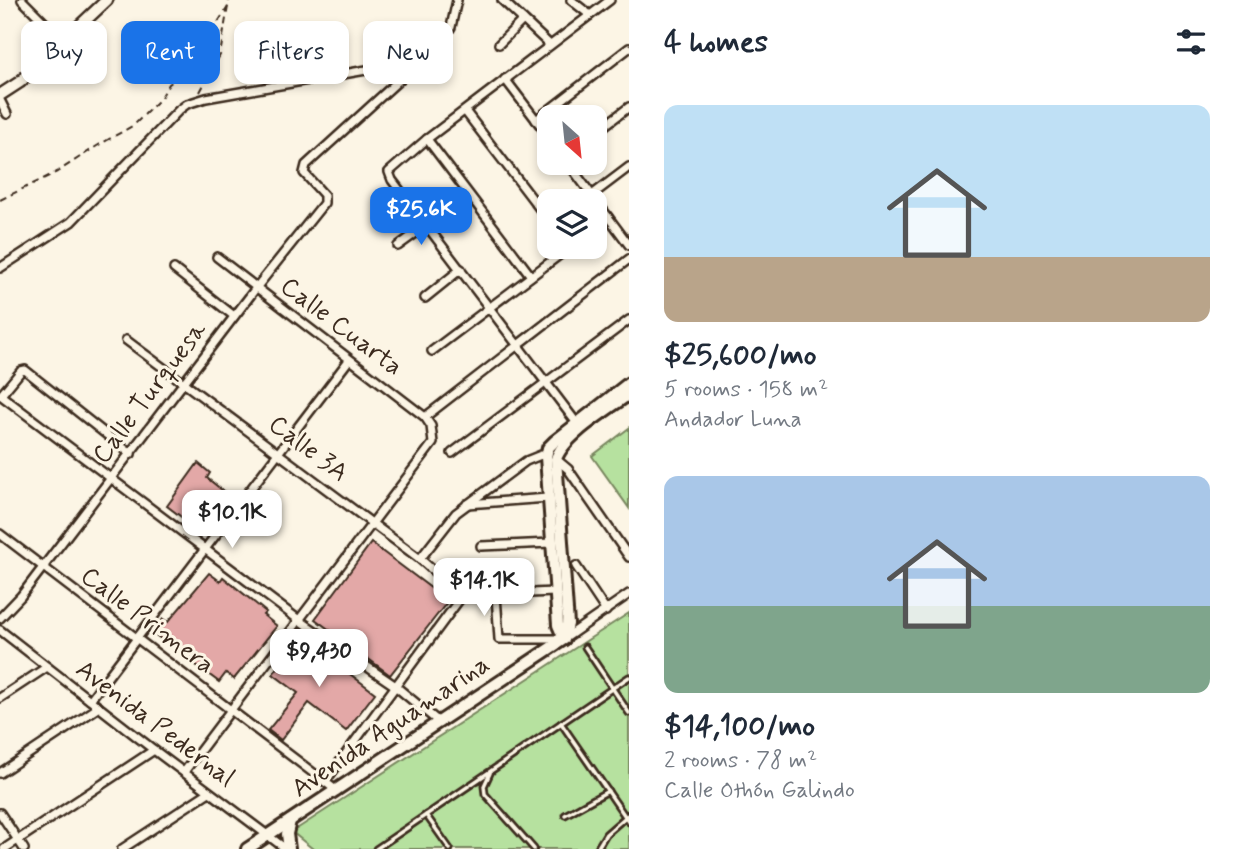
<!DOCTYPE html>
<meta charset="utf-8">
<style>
:root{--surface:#fff;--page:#f2f2f3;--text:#1f2937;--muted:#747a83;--accent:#1a73e8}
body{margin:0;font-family:Mynerve,sans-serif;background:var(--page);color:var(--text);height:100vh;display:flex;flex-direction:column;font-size:26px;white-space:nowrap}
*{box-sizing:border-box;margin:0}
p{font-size:23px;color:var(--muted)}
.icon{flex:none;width:38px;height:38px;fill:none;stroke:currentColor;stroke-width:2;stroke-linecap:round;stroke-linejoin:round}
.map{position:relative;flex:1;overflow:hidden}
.details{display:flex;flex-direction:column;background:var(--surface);width:616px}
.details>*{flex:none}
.hud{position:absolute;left:21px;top:21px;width:502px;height:63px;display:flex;gap:14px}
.needle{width:46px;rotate:153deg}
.buttons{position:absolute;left:537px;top:105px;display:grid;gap:14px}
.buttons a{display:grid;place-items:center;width:70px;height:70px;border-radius:14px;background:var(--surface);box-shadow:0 4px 10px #0003;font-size:35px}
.price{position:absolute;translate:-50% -60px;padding:0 16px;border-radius:14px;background:#fff;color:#222;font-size:23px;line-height:46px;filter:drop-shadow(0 2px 4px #0008)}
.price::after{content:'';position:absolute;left:50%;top:42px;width:21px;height:16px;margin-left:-10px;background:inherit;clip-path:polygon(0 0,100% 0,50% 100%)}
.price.selected{background:var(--accent);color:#fff}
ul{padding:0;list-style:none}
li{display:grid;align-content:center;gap:14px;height:371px;padding:0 35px}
li span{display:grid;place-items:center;height:217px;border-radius:14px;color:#555}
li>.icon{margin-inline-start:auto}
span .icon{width:126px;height:126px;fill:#fffc;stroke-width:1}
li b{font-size:30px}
h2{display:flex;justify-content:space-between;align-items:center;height:84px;padding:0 35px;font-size:30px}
.pill{padding:0 24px;border-radius:14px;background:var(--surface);box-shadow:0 4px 10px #0003;font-size:24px;line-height:63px}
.pill.selected{background:var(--accent);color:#fff}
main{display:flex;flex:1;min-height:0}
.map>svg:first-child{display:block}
.green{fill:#b6e19f;stroke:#78865e;stroke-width:2}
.building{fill:#e3a8a7;stroke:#3b2a1e;stroke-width:2}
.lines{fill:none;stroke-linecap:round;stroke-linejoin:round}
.service-casing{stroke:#3b2a1e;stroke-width:9}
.minor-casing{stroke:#3b2a1e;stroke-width:12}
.secondary-casing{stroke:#3b2a1e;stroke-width:15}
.primary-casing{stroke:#3b2a1e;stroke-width:16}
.path{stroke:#3b2a1e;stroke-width:2;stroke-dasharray:7 5;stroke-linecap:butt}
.service{stroke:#fcf5e5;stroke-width:3.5}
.minor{stroke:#fcf5e5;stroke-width:7}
.secondary{stroke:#fcf5e5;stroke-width:10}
.primary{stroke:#fcf5e5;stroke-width:10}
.labels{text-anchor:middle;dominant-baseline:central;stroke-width:6;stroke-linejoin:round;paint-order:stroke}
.street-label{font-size:26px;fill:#3b2a1e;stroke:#fcf5e5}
</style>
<main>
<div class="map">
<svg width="629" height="849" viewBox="0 0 629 849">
<rect width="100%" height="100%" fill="#fcf5e5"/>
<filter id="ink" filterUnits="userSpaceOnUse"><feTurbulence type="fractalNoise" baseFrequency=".0143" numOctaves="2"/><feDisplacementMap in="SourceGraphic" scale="14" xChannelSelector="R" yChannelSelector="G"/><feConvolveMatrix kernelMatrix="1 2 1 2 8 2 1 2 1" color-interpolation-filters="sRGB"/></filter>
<g filter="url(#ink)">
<!-- green -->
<g class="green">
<polygon points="629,428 629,508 592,456"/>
<polygon points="629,613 629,849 313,849 292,832"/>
</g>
<!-- building -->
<g class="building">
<polygon points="198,463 210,473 207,478 232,498 205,535 167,506"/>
<polygon points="371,543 448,601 390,675 315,619"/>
<polygon points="209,573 220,581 223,577 266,612 263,615 277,626 234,679 226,673 219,682 153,633 163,619 168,622"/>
<polygon points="301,637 375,693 346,731 309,703 281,740 268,730 298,693 273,674"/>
</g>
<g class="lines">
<defs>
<g id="service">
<polyline points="585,647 629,713"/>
<polyline points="561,723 629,822"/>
<polyline points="490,773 484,786 485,794 534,849"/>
<polyline points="426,815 450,849"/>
<polyline points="565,815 608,791"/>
<polyline points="376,849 629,677"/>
<polyline points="597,849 606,834 629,814"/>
</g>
<g id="minor">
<polyline points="22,0 64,42"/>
<polyline points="502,0 550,45"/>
<polyline points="571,0 590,15"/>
<polyline points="499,44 523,20"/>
<polyline points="505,79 550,138"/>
<polyline points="0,100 7,114"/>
<polyline points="465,111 550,222"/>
<polyline points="536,120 629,48"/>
<polyline points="595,133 629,107"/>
<polyline points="427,139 531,276"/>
<polyline points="568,163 629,245"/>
<polyline points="592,195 629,167"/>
<polyline points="595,227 608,217"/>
<polyline points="398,246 427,225"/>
<polyline points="0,268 71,222 179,110 187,104 206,98 418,61"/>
<polyline points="174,269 234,316"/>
<polyline points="425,298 461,269"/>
<polyline points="126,340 420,559 462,596"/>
<polyline points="432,351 570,247"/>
<polyline points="2,394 3,397 299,620 394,685 440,723"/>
<polyline points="1,395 21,371 25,370 131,454"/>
<polyline points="425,417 629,259"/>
<polyline points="579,426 392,180 389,172 427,139 610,0"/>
<polyline points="452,453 629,320"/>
<polyline points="556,459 568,469 629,557"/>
<polyline points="467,504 548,498"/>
<polyline points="0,534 337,791"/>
<polyline points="481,546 551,543"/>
<polyline points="420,559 456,513 526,461 541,455 546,457"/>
<polyline points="576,566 606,611"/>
<polyline points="496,595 499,639 564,639 629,594"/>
<polyline points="462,596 555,592"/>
<polyline points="0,618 21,596 256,288 324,203 324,195 304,173 306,165 442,41 451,27 457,0"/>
<polyline points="0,630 154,750 286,849"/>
<polyline points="0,698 47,667"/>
<polyline points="90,700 349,360"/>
<polyline points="184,772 433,443 431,426 425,417 217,257"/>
<polyline points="0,773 99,707"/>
<polyline points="325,782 462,596"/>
<polyline points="0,813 24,849"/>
<polyline points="4,849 154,750"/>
<polyline points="122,849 209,792"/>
</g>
<polyline id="secondary" points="0,95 20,82 107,0"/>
<g id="primary">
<polyline points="564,639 558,625 546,457 548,448 555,441 629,383"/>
<path d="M 564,639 L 568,624 L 556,459 C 564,435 609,409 629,394"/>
<polyline points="247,849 564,639"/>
<polyline points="289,849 287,834 290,821"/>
</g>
</defs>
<!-- service casing -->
<use href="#service" class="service-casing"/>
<!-- minor casing -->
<use href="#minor" class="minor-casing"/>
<!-- secondary casing -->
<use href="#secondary" class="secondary-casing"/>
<!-- primary casing -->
<use href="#primary" class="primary-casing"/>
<!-- path -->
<g class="path">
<polyline points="200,92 220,55 229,0"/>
<polyline points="0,200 57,172 97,146 134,125 160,99 169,84 186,71 228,7"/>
</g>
<!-- service -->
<use href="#service" class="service"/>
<!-- minor -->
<use href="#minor" class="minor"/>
<!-- secondary -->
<use href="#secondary" class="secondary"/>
<!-- primary -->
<use href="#primary" class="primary"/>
</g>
</g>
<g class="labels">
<!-- street labels -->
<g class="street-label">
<text transform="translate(341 327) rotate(37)">Calle Cuarta</text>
<text transform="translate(150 393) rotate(-53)">Calle Turquesa</text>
<text transform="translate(308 449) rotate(37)">Calle 3A</text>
<text transform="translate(147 621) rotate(37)">Calle Primera</text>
<text transform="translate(155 724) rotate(37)">Avenida Pedernal</text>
<text transform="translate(391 727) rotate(-34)">Avenida Aguamarina</text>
</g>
</g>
</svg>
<div class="buttons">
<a><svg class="needle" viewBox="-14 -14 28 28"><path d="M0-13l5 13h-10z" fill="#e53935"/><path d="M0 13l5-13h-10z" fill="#747a83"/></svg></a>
<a><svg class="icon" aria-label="layers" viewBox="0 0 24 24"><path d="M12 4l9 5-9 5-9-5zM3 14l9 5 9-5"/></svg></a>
</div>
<b class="price selected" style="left:421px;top:247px">$25.6K</b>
<b class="price" style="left:232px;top:550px">$10.1K</b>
<b class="price" style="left:484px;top:618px">$14.1K</b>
<b class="price" style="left:319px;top:689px">$9,430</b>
<div class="hud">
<a class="pill">Buy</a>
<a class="pill selected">Rent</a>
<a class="pill">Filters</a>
<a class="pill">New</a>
</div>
</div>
<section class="details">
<h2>4 homes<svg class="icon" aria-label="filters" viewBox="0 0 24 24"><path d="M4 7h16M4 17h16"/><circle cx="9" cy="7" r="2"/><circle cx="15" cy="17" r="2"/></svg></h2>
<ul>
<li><span style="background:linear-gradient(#bfe0f5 70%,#b9a48a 0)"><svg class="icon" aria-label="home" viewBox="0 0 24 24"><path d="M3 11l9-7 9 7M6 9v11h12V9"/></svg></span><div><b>$25,600/mo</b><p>5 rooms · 158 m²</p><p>Andador Luna</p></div></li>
<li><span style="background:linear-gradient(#a9c7e8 60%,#7fa58c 0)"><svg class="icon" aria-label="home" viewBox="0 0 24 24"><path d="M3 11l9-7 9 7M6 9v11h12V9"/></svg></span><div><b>$14,100/mo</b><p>2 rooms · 78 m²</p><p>Calle Othón Galindo</p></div></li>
</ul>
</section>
</main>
